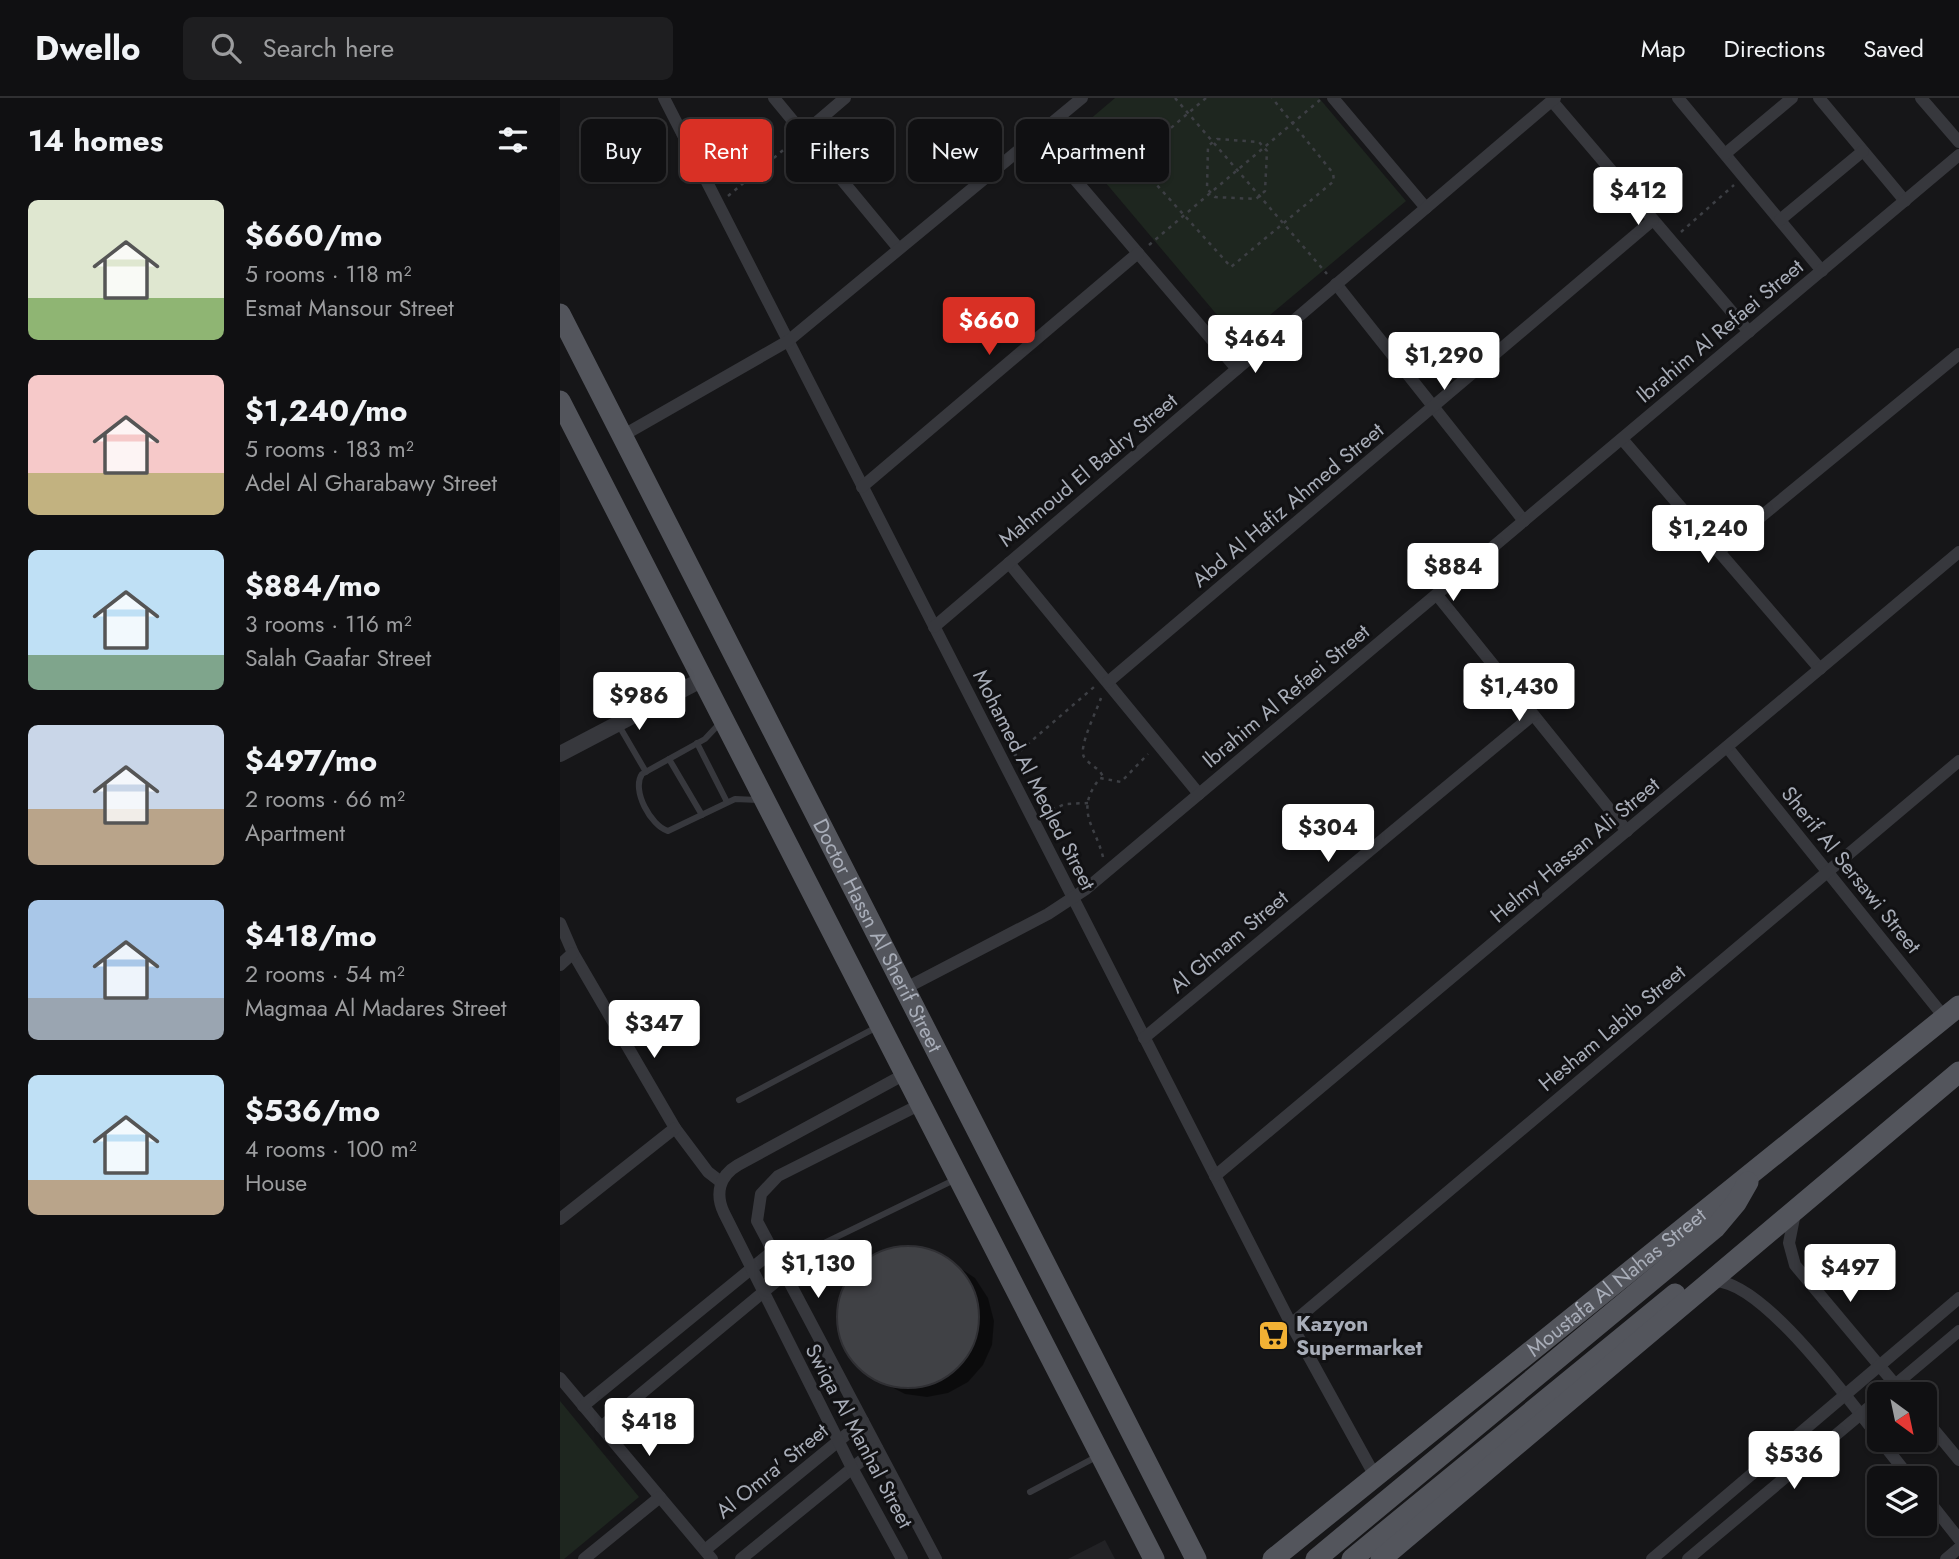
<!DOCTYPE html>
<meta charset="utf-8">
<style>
:root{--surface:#101012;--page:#1e1e20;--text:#f1f3f6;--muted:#9c9d9f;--line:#303032;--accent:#d93025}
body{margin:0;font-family:Jost,sans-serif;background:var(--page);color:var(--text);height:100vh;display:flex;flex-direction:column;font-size:26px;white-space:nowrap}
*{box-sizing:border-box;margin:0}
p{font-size:23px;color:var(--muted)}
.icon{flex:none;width:38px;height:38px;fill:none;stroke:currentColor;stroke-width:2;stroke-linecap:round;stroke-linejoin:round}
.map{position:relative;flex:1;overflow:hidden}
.panel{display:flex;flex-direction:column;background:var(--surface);width:560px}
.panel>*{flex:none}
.guide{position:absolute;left:21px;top:21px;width:665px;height:63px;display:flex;gap:14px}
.needle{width:46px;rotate:147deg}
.buttons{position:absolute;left:1307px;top:1284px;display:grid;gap:14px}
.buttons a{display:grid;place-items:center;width:70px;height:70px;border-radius:10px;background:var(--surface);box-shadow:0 2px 5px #0004,0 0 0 2px var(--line);font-size:35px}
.price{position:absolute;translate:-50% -60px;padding:0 16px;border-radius:7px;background:#fff;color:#222;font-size:23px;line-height:46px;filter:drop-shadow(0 2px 4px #0008)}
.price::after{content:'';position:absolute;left:50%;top:42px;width:21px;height:16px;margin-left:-10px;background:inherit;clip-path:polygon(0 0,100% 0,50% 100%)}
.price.selected{background:var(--accent);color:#fff}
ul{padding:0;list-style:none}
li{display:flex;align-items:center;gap:21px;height:175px;padding:0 28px}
li span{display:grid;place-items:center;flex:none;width:196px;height:140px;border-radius:10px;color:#555}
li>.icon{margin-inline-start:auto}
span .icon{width:84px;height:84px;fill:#fffc;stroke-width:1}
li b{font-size:30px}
h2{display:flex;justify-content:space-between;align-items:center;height:84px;padding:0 28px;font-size:30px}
.chip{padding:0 24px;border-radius:10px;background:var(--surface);box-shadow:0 2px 5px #0004,0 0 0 2px var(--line);font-size:24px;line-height:63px}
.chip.selected{background:var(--accent);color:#fff}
header{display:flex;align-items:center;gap:42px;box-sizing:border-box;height:98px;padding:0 35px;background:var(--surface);border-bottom:2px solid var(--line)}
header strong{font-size:33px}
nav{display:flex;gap:38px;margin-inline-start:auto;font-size:24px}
.search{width:490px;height:63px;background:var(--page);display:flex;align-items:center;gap:18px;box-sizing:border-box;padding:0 24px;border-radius:10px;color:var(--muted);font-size:26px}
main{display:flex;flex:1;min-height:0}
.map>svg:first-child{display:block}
.built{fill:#222225}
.green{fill:#1e261f}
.shadow{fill:#0007}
.building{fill:#404145;stroke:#303034;stroke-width:2}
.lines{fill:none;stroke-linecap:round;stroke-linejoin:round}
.path{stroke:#3d3f44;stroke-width:2.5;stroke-dasharray:3.5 5;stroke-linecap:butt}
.service{stroke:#37383d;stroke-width:6}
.minor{stroke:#37383d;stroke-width:12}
.tertiary{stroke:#37383d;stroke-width:16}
.primary{stroke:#53555c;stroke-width:21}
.labels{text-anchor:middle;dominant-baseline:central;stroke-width:6;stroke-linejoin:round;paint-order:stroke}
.street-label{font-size:21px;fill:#a8adb8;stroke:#111113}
.poi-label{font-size:21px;font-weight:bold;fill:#a8adb8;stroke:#111113;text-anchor:start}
</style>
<header>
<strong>Dwello</strong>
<div class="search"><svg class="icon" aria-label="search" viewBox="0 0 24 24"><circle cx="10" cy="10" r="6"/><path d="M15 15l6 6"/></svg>Search here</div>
<nav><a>Map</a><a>Directions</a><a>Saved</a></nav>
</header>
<main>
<section class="panel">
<h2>14 homes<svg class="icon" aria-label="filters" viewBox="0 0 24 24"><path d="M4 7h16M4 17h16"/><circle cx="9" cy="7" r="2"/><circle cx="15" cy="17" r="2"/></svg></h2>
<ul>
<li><span style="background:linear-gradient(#dfe7d0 70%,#8fb573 0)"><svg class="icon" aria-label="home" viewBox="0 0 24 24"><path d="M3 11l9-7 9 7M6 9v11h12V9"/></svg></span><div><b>$660/mo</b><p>5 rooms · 118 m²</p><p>Esmat Mansour Street</p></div></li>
<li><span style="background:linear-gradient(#f6c9c9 70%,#c2b280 0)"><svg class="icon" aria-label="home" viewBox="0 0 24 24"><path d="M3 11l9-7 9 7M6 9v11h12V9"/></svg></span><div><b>$1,240/mo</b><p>5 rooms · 183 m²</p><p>Adel Al Gharabawy Street</p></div></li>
<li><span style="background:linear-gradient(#bfe0f5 75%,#7fa58c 0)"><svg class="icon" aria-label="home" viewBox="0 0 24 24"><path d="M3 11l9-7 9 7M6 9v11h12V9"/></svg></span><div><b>$884/mo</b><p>3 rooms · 116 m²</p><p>Salah Gaafar Street</p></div></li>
<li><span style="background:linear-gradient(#c9d6e8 60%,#b9a48a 0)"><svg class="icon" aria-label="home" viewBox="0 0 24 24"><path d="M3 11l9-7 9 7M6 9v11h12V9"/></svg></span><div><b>$497/mo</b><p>2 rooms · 66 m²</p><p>Apartment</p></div></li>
<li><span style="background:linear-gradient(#a9c7e8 70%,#9aa5b1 0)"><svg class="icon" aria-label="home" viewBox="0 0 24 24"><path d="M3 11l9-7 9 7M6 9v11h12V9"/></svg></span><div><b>$418/mo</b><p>2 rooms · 54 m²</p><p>Magmaa Al Madares Street</p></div></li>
<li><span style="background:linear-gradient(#bfe0f5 75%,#b9a48a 0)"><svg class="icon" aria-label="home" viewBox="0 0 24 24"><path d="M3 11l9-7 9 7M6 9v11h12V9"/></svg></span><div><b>$536/mo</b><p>4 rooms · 100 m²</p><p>House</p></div></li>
</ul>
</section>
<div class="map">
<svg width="1399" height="1461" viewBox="0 0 1399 1461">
<rect width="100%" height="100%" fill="#161618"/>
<!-- built -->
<polygon class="built" points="545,1442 555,1461 508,1461"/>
<!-- green -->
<g class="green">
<polygon points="555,0 759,0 846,103 679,243 508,40"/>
<polygon points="0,1303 79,1399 4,1461 0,1461"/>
</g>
<!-- shadow -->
<polygon class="shadow" points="356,1150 379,1156 415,1180 428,1200 434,1223 432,1247 423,1267 408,1284 388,1295 367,1299 345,1296 308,1277 292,1262 281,1242 278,1221 281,1199 292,1177 310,1161 332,1151"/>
<!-- building -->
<circle class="building" cx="348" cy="1219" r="71"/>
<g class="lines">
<!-- path -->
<g class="path">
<polyline points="615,0 767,176"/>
<polyline points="646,0 578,58 576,64 671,169 774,83 773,75 712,0"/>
<polygon points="657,41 699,44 707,53 705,93 696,101 655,99 647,91 648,48"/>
<polyline points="168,98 233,44"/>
<polyline points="1121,134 1174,87"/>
<polyline points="589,147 760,2"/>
<path d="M 541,600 C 537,612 518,649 524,659 C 530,668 539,669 543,679"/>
<polyline points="454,658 534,589"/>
<polyline points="484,715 505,706 528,705"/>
<path d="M 543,759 C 535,727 514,713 540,680 L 561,684 L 588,656"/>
</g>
<!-- service -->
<g class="service">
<path d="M 160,625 L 145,641 L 82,676 C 71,692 91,728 108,733 L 175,701 L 198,702"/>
<polyline points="58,626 86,674"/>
<polyline points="137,645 167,704"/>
<polyline points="109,661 142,717"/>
<polyline points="179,1002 317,929"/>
<polyline points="221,1166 394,1082"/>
<polyline points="470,1394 536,1359"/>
</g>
<!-- minor -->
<g class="minor">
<polyline points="104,0 731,1226 815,1378"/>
<polyline points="214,0 339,151"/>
<polyline points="773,0 866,110"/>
<polyline points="1118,0 1262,173"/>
<polyline points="1259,0 1345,103"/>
<polyline points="1361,0 1399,44"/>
<polyline points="992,3 1189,234"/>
<polyline points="244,35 285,0"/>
<polyline points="477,37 677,271"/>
<polyline points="1165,56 1232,0"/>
<polyline points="1220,122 1303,53"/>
<polyline points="776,186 964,423"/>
<polyline points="62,338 228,243 522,0"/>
<polyline points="1062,341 1260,571"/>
<polyline points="302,389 578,155"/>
<polyline points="1159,453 1399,256"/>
<polyline points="449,465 639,696"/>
<polyline points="877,497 1067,733"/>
<polyline points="374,529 995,0"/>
<polyline points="548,584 1093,122"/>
<polyline points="1167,649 1385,920"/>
<polyline points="0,825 13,855 115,1030 148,1074 161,1084"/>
<polyline points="0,867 13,855"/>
<polyline points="344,891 488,816 526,791 1399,57"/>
<polyline points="584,940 973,617"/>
<polyline points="361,1006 218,1078 201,1096 197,1123 376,1461"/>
<polyline points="655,1078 1399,454"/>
<polyline points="1235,1115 1229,1145 1235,1167 1344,1297"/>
<polyline points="0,1121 115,1030"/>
<path d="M 1153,1183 C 1202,1181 1289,1303 1320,1341"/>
<polyline points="731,1226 1399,663"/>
<polyline points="0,1280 152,1461"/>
<polyline points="1323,1297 1399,1233"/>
<polyline points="23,1308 213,1153"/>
<polyline points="1365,1321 1399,1362"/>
<polyline points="41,1329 225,1176"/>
<polyline points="1320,1342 1351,1381"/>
<polyline points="1365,1398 1399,1441"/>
<polyline points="145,1452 303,1323"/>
<polyline points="24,1461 100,1399"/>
<polyline points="181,1461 317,1350"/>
<path d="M 342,1461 L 292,1370 L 164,1115 C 155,1096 159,1078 178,1067 L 345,976"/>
<polyline points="1092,1461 1399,1200"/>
<polyline points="1128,1461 1320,1300"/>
<polyline points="1386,1461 1399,1450"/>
</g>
<!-- tertiary -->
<polyline class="tertiary" points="0,656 143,581"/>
<!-- primary -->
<g class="primary">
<path id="s1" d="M 0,216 L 636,1461"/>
<polyline points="0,303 594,1461"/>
<path id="s2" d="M 713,1461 L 1399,908"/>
<polyline points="756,1461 1155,1130 1176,1105 1188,1084"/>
<polyline points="792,1461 1115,1196"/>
<polyline points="821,1461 1399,974"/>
</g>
</g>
<!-- icons -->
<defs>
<symbol id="supermarket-square" viewBox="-11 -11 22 22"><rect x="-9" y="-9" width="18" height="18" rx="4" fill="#f2b134" stroke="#111113"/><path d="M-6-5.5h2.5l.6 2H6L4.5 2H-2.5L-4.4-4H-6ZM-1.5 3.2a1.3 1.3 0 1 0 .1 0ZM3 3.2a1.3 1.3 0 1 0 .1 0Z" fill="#111"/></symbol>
</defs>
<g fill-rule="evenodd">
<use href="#supermarket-square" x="696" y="1220" width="35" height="35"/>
</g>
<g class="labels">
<!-- street labels -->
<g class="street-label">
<text transform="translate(1160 233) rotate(-40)">Ibrahim Al Refaei Street</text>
<text transform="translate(528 372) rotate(-40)">Mahmoud El Badry Street</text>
<text transform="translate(728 407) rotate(-40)">Abd Al Hafiz Ahmed Street</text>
<text transform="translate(726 598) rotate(-40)">Ibrahim Al Refaei Street</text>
<text transform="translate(474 682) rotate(63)">Mohamed Al Meqled Street</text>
<text transform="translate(1015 752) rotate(-40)">Helmy Hassan Ali Street</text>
<text transform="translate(1291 772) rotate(51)">Sherif Al Sersawi Street</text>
<text stroke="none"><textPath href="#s1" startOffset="698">Doctor Hassn Al Sherif Street</textPath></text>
<text transform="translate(669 844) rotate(-40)">Al Ghnam Street</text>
<text transform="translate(1052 930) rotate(-40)">Hesham Labib Street</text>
<text stroke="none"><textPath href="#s2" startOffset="441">Moustafa Al Nahas Street</textPath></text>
<text transform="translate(299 1338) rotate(62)">Swiqa Al Manhal Street</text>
<text transform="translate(212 1373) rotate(-39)">Al Omra' Street</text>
</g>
<!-- poi labels -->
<g class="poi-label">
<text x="736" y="1226">Kazyon<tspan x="736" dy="24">Supermarket</tspan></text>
</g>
</g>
</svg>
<div class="buttons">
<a><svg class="needle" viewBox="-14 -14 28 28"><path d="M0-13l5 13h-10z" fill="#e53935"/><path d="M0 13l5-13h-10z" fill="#9c9d9f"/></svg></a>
<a><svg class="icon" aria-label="layers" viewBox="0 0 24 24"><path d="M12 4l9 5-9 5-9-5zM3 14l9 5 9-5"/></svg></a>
</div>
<b class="price" style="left:1078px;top:129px">$412</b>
<b class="price selected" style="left:429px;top:259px">$660</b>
<b class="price" style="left:695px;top:277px">$464</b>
<b class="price" style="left:884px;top:294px">$1,290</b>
<b class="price" style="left:1148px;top:467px">$1,240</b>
<b class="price" style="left:893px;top:505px">$884</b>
<b class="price" style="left:959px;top:625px">$1,430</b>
<b class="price" style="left:79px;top:634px">$986</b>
<b class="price" style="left:768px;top:766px">$304</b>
<b class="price" style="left:94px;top:962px">$347</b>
<b class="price" style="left:258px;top:1202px">$1,130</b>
<b class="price" style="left:1290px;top:1206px">$497</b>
<b class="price" style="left:89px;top:1360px">$418</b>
<b class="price" style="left:1234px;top:1393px">$536</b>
<div class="guide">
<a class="chip">Buy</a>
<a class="chip selected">Rent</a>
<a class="chip">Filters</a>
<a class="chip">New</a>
<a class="chip">Apartment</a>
</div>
</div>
</main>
